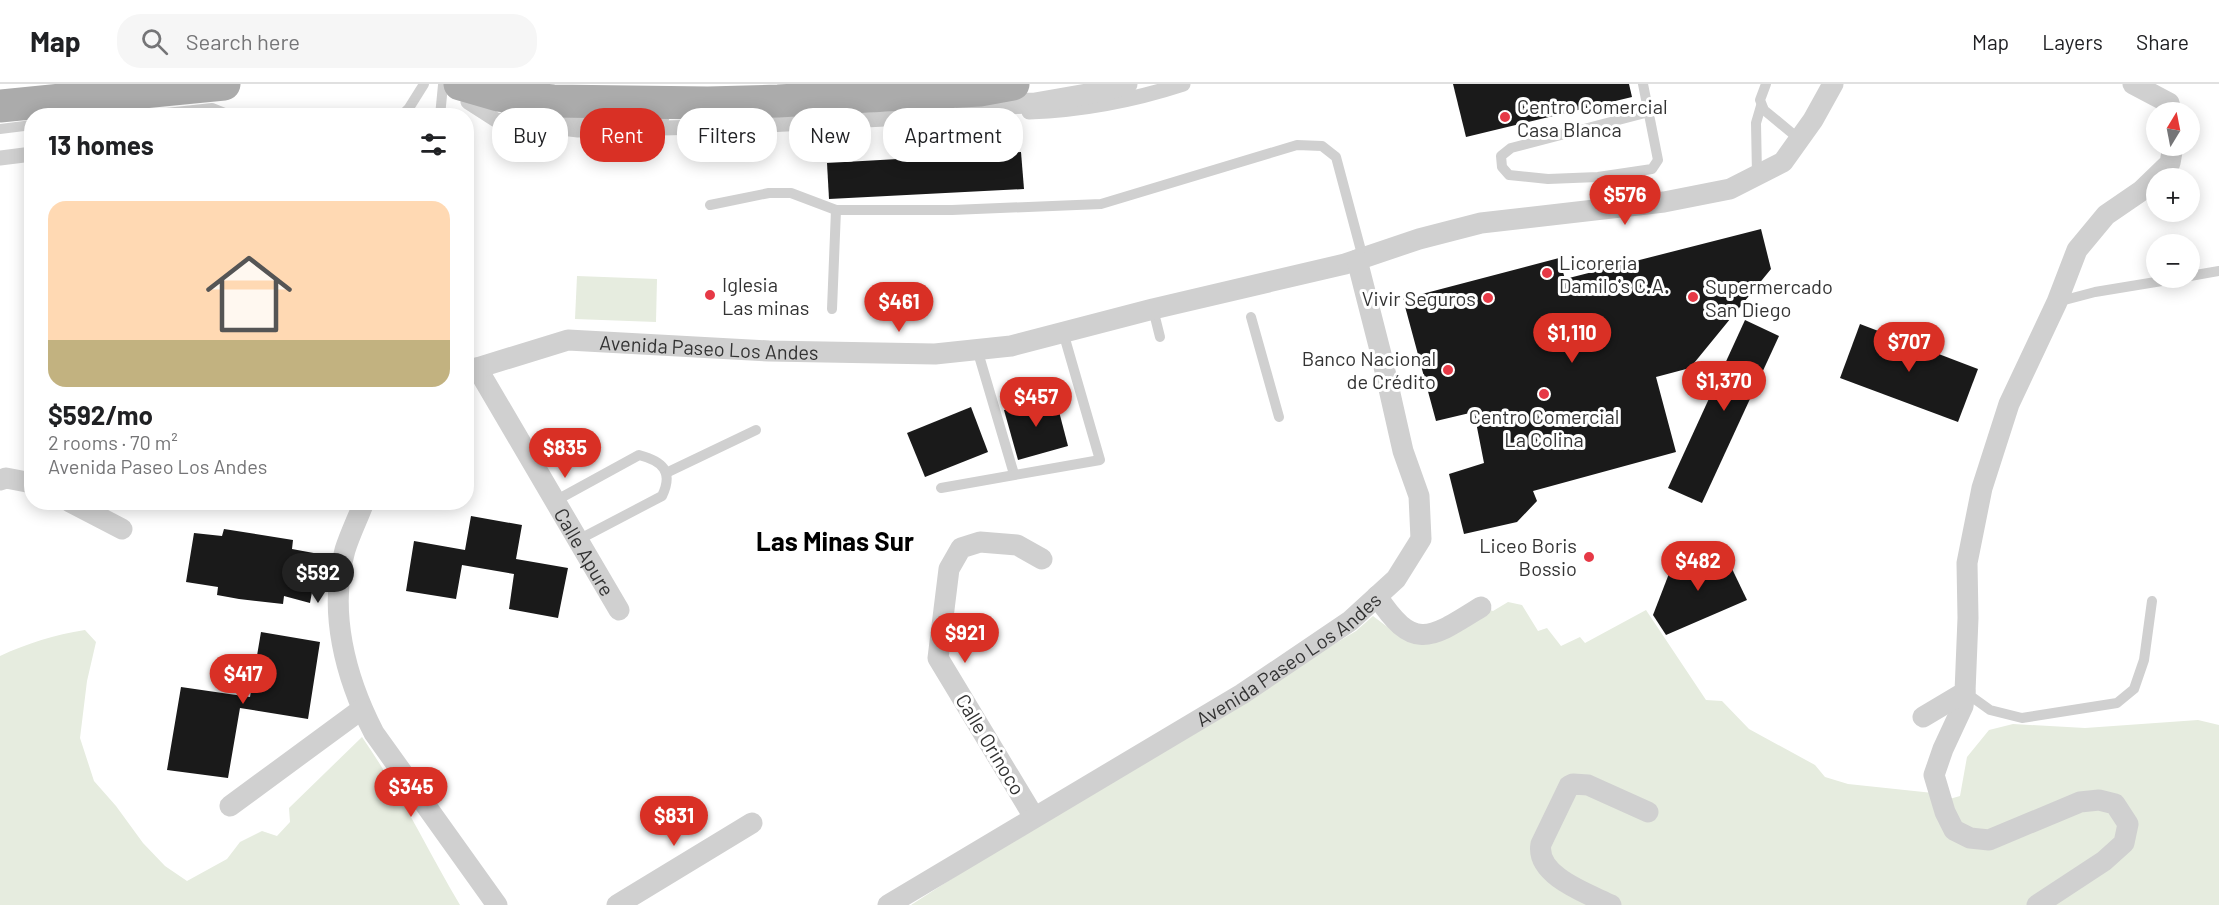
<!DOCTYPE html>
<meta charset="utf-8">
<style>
:root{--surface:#fff;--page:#f6f6f6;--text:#202124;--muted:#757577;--line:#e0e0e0;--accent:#d93025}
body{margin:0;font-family:Barlow,sans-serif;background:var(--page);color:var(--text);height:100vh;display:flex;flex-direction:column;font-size:22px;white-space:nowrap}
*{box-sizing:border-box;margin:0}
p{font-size:20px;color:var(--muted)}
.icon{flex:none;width:33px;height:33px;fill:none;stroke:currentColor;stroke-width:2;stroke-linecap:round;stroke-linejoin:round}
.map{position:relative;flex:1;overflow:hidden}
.side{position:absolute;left:24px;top:24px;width:450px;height:402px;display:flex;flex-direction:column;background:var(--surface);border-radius:24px;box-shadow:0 3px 15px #0003}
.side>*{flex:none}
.top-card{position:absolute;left:492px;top:24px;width:570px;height:54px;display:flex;gap:12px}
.needle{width:39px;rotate:10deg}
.buttons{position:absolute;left:2146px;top:18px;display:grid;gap:12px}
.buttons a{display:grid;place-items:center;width:54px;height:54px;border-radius:50%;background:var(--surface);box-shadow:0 3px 15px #0003;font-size:30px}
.price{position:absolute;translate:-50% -51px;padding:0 14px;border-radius:21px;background:var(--accent);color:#fff;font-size:20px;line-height:39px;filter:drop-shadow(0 2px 3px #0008)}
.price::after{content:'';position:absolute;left:50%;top:36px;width:18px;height:14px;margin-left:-9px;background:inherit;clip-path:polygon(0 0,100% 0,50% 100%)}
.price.on{background:#222;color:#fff}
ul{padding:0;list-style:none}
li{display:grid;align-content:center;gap:12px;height:318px;padding:0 24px}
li+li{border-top:2px solid var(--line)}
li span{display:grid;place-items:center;height:186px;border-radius:18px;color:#555}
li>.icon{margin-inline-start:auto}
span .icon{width:108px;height:108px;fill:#fffc;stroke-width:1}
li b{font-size:26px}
h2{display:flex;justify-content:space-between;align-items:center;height:72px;padding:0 24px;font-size:26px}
.pill{padding:0 21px;border-radius:24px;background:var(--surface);box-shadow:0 3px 15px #0003;font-size:21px;line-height:54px}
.pill.on{background:var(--accent);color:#fff}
header{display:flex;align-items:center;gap:36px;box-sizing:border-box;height:84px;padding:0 30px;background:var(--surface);border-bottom:2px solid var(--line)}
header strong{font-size:28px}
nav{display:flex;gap:33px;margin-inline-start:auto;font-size:21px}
.search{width:420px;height:54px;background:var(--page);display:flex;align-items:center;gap:15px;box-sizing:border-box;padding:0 21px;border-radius:24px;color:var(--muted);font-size:22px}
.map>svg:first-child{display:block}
.green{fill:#e6ecdf}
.building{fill:#1a1a1a}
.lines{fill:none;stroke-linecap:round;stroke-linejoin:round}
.service{stroke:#d0d0d0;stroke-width:10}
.pedestrian{stroke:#d0d0d0;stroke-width:15}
.minor{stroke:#d0d0d0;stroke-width:21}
.primary{stroke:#ababab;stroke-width:33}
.poi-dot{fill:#e63946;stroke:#fff;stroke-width:2}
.labels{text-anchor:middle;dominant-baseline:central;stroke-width:6;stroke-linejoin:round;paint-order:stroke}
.poi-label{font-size:20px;fill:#333;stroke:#fff;text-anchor:start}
.street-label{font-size:20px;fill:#333;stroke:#fff}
.district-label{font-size:26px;font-weight:bold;fill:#000;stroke:#fff}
</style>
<header>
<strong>Map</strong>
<div class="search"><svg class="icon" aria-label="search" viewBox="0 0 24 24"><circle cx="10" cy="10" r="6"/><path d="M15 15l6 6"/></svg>Search here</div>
<nav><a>Map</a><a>Layers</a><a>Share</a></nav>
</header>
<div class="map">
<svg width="2219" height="821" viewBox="0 0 2219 821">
<rect width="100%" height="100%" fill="#fff"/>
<!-- green -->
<g class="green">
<polygon points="577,192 657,195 656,238 575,235"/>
<polygon points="1508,518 1522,521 1538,547 1547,544 1561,562 1580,553 1585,559 1646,526 1706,616 1722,617 1749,645 1815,681 1825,693 1848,700 1933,709 1939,718 1960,712 1967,673 1989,646 2013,640 2085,644 2198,636 2219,641 2219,821 911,821 1021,750 1356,547 1373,532 1398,551 1481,523 1493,527"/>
<path d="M 85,546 L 96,558 L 87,597 L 80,654 L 94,697 L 116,722 L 143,759 L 165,782 L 187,797 L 227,775 L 240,758 L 262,747 L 277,752 L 290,738 L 289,724 L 362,653 C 399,706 427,765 460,821 L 0,821 L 0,572 C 28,559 54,551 85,546 Z"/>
</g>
<!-- building -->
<g class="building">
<polygon points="1453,0 1629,0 1632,13 1466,53"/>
<polygon points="1021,68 1024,105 829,115 827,79"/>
<polygon points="1761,145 1771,185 1690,284 1656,293 1676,368 1533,407 1537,417 1517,438 1464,450 1449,390 1484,379 1474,328 1436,337 1403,215 1559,174 1565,195"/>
<polygon points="1745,236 1779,252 1702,419 1668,404"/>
<polygon points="1860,240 1978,285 1958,338 1840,294"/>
<polygon points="1055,312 1068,362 1018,376 1004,326"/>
<polygon points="971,323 988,368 925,393 907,349"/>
<polygon points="471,432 522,441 516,475 568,484 558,534 509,525 514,490 462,481 456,515 406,507 414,457 465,466"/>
<polygon points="224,445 293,456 292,465 319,470 310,519 284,512 283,520 239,515 217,511 218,503 186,498 194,449 222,452"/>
<polygon points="1722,464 1747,516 1666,551 1653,531 1670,487"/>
<polygon points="261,548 320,558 308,635 240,624 228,694 167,686 181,603 250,613"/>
</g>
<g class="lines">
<!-- service -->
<g class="service">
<polyline points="1643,0 1658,76 1652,85 1598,93 1548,95 1509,91 1502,83 1501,72 1511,64 1649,28"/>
<polyline points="1766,0 1760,16 1764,26 1799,55"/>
<polyline points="139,32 212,24 232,32"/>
<polyline points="401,32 409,24 424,0"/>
<polyline points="440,32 443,1"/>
<polyline points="0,45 32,41"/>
<polyline points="1757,91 1756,39 1761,22"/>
<polyline points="710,121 769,109 791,109 836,126 952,126 1101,120 1297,61 1322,62 1336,73 1363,174"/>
<polyline points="2190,192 2219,187"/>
<polyline points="2057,218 2095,208 2180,194"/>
<polyline points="832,225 836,126"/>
<polyline points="1153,225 1160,253"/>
<polyline points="1251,233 1279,333"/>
<polyline points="977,265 1014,390"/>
<polyline points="666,389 756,346"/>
<polyline points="941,404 1100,376 1063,248"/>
<path d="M 555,417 L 639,371 C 662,377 674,387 662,412 L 578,456"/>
<polyline points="1965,608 1990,626 2022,634 2117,619 2134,605 2144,576 2152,517"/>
</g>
<!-- pedestrian -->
<g class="pedestrian">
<polyline points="468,18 496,36 578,46 745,42 984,30"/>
<path d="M 1029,28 C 1080,26 1134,16 1183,0"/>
<polyline points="0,74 32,70"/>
</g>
<!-- minor -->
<g class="minor">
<polyline points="2133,0 2169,19 2171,28"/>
<polyline points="966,21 1035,19 1093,9 1127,0"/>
<path d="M 511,27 C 561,37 609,35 659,33"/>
<path id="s1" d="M 477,284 L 619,526"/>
<path id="s2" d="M 466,292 L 477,284 L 568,256 L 769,267 L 935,270 L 1011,262 L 1153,225 L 1345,180 L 1419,155 L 1481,139 L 1664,118 L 1730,105 L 1783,78 L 1813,36 L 1833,0"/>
<polyline points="0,396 6,394 32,399"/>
<polyline points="70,418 122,445"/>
<path d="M 364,418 C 358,434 350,450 345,466 C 328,527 345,593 374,649 L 497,821"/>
<path d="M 1377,512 C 1414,569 1431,554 1481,523"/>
<polyline points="1965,608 1963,622 1943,665 1934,691 1945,728 1954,746 1970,754 1989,756 2080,718 2099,716 2115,720 2128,740 2124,759 2104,777 2037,821"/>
<polyline points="1923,633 1965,608 1968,534 1967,479 1982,404 2009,320 2057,218 2077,166 2106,131 2141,107 2170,79 2173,62"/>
<polyline points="230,722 362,625"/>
<polyline points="1034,733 938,574 949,485 961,464 980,458 1017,461 1042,475"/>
<polyline points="617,821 752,739"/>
<path id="s3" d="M 888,821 L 1242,610 L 1350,537 L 1396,495 L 1421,455 L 1419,412 L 1403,367 L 1382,274 L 1357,176"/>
<path d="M 1611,821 C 1589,810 1535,792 1541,760 L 1569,702 L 1573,700 L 1588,701 L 1648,728"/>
</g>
<!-- primary -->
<g class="primary">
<polyline points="460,0 498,11 553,17 708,19 778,17 980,6 1013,0"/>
<polyline points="0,22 224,0"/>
</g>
</g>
<!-- markers -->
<g class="poi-dot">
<circle cx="1505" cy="33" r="6"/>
<circle cx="1547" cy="189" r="6"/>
<circle cx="710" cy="211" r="6"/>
<circle cx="1693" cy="213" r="6"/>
<circle cx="1488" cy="214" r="6"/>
<circle cx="1448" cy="286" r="6"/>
<circle cx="1544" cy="310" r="6"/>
<circle cx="1589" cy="473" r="6"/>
</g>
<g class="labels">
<!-- poi labels -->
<g class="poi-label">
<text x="1517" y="22">Centro Comercial<tspan x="1517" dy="23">Casa Blanca</tspan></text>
<text x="1559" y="178">Licoreria<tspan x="1559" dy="23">Damilo's C.A.</tspan></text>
<text x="722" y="200">Iglesia<tspan x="722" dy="23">Las minas</tspan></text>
<text x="1705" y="202">Supermercado<tspan x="1705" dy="23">San Diego</tspan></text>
<text x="1476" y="214" text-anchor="end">Vivir Seguros</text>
<text x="1436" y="274" text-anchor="end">Banco Nacional<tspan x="1436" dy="23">de Crédito</tspan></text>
<text x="1544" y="332" text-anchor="middle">Centro Comercial<tspan x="1544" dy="23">La Colina</tspan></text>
<text x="1577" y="461" text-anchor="end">Liceo Boris<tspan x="1577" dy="23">Bossio</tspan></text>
</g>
<!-- street labels -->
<g class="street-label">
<text stroke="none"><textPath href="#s2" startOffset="250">Avenida Paseo Los Andes</textPath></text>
<text stroke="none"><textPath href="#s1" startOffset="213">Calle Apure</textPath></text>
<text stroke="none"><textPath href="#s3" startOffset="470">Avenida Paseo Los Andes</textPath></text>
<text transform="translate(991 660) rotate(59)">Calle Orinoco</text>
</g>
<!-- district labels -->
<g class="district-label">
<text x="835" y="456">Las Minas Sur</text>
</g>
</g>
</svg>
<div class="buttons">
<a><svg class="needle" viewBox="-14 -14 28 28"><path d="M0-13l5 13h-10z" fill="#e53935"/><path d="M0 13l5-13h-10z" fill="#757577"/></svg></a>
<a>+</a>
<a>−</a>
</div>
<b class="price" style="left:1625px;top:142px">$576</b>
<b class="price" style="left:899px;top:249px">$461</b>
<b class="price" style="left:1572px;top:280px">$1,110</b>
<b class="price" style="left:1909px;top:289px">$707</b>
<b class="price" style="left:1724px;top:328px">$1,370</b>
<b class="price" style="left:1036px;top:344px">$457</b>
<b class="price" style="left:565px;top:395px">$835</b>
<b class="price" style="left:1698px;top:508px">$482</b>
<b class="price on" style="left:318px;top:520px">$592</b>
<b class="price" style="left:965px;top:580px">$921</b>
<b class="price" style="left:243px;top:621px">$417</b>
<b class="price" style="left:411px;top:734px">$345</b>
<b class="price" style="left:674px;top:763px">$831</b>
<div class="top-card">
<a class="pill">Buy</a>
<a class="pill on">Rent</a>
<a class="pill">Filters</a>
<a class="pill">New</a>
<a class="pill">Apartment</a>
</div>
<section class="side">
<h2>13 homes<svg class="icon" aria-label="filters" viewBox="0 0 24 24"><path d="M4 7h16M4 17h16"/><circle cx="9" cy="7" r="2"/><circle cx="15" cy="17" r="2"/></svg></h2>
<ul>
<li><span style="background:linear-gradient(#ffd9b3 75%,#c2b280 0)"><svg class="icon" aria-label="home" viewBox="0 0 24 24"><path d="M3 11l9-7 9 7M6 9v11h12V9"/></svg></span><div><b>$592/mo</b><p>2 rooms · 70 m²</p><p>Avenida Paseo Los Andes</p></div></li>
</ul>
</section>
</div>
